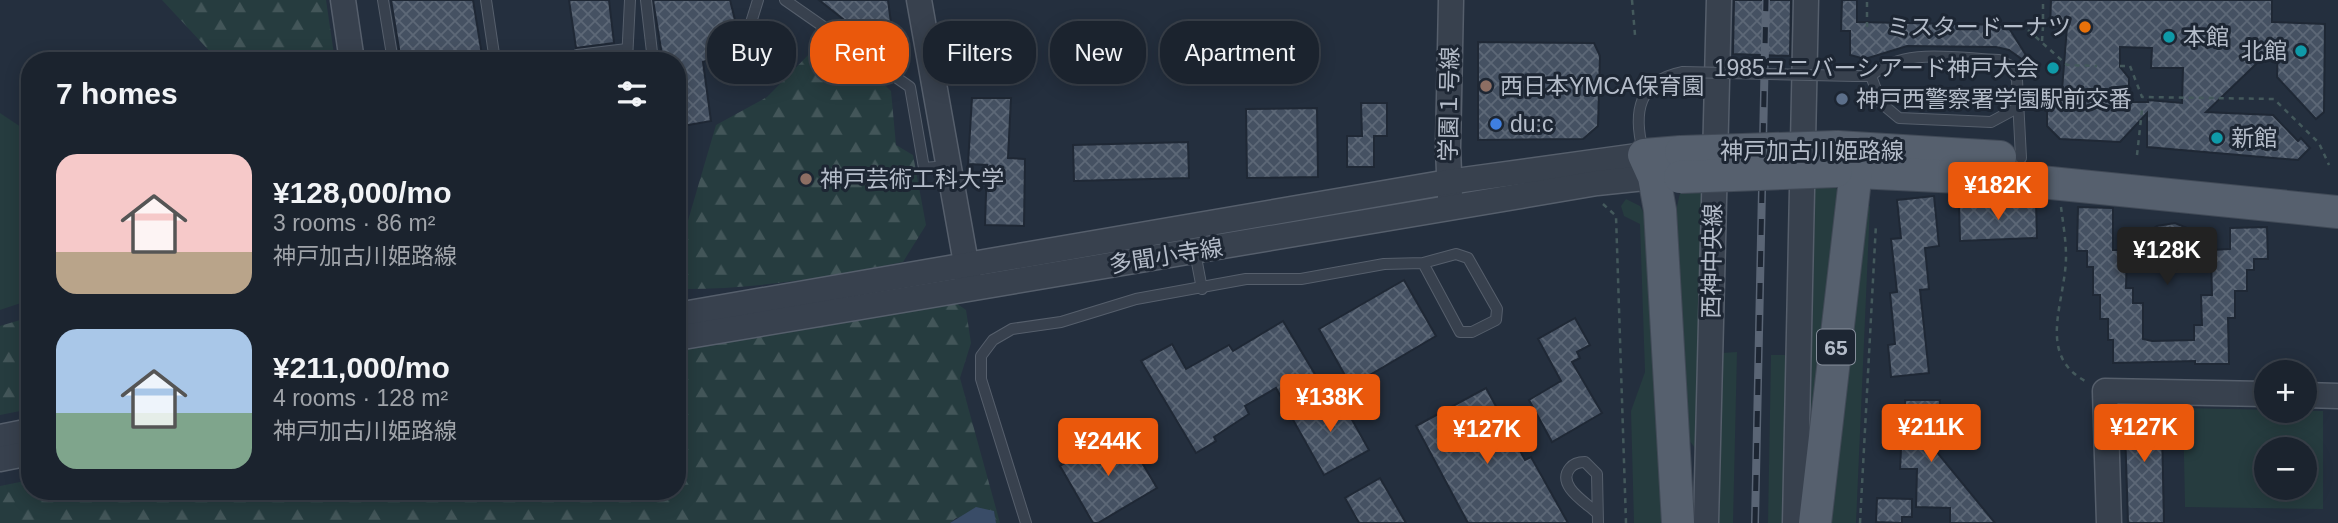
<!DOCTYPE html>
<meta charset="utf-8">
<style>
:root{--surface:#1b232e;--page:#282f3a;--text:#f1f3f6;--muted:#a0a4aa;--line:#39404a;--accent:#ea580c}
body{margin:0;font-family:Arial,"Noto Sans JP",sans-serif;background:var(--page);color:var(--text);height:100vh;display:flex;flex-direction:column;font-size:26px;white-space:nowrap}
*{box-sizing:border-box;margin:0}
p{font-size:23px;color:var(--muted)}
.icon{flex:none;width:38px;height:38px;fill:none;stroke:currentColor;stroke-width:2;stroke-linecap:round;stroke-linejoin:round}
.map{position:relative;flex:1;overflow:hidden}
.drawer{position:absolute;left:21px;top:52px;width:665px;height:448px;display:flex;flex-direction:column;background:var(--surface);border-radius:28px;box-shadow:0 4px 18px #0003,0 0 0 2px var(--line)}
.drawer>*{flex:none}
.banner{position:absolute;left:707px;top:21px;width:665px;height:63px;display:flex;gap:14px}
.buttons{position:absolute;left:2254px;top:360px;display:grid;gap:14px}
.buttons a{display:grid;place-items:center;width:63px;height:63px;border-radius:50%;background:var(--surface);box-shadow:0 4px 18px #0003,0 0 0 2px var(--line);font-size:35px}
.price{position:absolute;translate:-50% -60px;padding:0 16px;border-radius:7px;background:var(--accent);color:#fff;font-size:23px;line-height:46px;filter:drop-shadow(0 2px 4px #0008)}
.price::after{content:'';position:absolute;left:50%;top:42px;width:21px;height:16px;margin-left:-10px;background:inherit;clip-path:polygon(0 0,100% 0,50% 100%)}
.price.active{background:#222;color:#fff}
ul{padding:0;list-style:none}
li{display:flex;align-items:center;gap:21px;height:175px;padding:0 35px}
li span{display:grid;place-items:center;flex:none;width:196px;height:140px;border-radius:21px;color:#555}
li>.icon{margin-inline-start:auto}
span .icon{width:84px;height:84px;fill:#fffc;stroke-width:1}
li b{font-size:30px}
h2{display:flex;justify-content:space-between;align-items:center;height:84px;padding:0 35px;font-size:30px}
.tag{padding:0 24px;border-radius:28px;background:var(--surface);box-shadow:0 4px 18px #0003,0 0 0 2px var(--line);font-size:24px;line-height:63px}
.tag.active{background:var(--accent);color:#fff}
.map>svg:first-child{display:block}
.green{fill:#263c3f;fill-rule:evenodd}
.forest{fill:url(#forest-firs)}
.water{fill:#394c67}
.building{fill:url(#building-cross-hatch);stroke:#1f2835;stroke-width:2;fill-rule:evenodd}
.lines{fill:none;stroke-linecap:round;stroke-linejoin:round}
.service-casing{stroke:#565f6c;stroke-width:12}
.tertiary-casing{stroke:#565f6c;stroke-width:27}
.primary-casing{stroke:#414a57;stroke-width:34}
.path{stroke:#44595c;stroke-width:2.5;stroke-dasharray:5 5;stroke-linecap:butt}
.service{stroke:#38414e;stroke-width:10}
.tertiary{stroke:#38414e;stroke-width:24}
.primary{stroke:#56606e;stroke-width:32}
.rail-casing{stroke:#5a6575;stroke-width:8}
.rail{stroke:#1d2633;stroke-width:5;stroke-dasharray:16;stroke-linecap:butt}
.service-bridge-casing{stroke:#565f6c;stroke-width:12;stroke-linecap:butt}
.primary-bridge-casing{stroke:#414a57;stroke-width:34;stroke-linecap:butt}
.service-bridge{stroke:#38414e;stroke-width:10}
.primary-bridge{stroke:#56606e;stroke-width:32}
.food-dot{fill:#e8710a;stroke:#1d2633;stroke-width:2.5}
.culture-dot{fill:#0f9aa8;stroke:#1d2633;stroke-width:2.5}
.education-dot{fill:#8d6e63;stroke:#1d2633;stroke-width:2.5}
.service-dot{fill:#5c6f8a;stroke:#1d2633;stroke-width:2.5}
.shop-dot{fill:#3f7fe0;stroke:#1d2633;stroke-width:2.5}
.labels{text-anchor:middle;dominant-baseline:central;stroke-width:6;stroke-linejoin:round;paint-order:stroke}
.shield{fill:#1d2633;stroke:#878f9c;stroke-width:2}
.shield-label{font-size:21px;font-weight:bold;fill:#b4bcc9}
.poi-label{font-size:23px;fill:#b4bcc9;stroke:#1d2633;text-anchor:start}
.street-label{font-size:23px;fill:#b4bcc9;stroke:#1d2633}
</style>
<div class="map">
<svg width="2338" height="523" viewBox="0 0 2338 523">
<defs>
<pattern id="forest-firs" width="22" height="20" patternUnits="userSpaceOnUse" patternTransform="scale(1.75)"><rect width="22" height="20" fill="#263c3f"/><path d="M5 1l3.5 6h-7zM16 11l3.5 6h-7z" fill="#435659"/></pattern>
<pattern id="building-cross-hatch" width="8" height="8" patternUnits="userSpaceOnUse" patternTransform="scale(1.75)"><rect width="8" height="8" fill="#455162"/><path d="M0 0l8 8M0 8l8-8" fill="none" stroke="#5d6877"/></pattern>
</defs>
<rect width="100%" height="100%" fill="#242f3e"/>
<!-- green -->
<g class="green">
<polygon points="0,113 30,133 30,300 0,310"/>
<polygon points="1836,187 1839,202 1810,457 1815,188"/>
<polygon points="1705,192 1695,448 1683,432 1673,224 1680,193"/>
<polygon points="1626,199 1640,206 1646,217 1670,523 1634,523 1631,411 1645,372 1640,224 1624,216 1621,206"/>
<polygon points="1862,206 1870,206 1856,523 1831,523"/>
<polygon points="1737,352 1733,523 1718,523 1722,353"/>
<polygon points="1771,355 1789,355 1786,523 1768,523"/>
<path d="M 2183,408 L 2323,411 L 2323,509 L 2185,507 ZM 2266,450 L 2305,450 L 2305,488 L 2266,488 Z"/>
</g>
<!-- forest -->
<g class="forest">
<polygon points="162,0 326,0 335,61 210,61 215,57"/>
<path d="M 827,45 L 855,57 L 891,91 L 896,145 L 913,155 L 926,225 L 903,262 C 830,277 752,290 677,289 L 677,258 L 716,125 L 767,97 L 817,46 Z"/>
<polygon points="953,301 966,310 971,343 960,378 1000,523 996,523 994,511 956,518 950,523 0,523 0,486 30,480 30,492 677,492 677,351"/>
<polygon points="30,317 30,409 0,415 0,326"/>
</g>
<!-- water -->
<polygon class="water" points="976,507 994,511 996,523 950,523"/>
<!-- building -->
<g class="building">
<polygon points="391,0 473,0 483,61 401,61"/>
<polygon points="569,0 609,0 614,43 576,48"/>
<polygon points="653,0 730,0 737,28 732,44 721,56 703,62 711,121 677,127 677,61 663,61"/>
<polygon points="819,0 888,0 896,61"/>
<polygon points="1734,0 1791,0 1790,56 1733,54"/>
<polygon points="1842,0 1857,0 1857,22 2007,25 2034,68 2009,50 1996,47 1907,46 1865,59 1850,55 1850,31 1841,31"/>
<path d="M 2051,0 L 2272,0 L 2272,22 L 2325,24 L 2324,112 L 2316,119 L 2277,77 L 2278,43 L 2206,112 L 2273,115 L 2298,141 L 2301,138 L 2310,148 L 2298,160 L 2147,147 L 2147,113 L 2120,142 L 2060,139 L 2047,126 L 2047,90 L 2062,90 L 2067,27 L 2050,27 ZM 2120,47 L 2152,48 L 2151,68 L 2183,68 L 2182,103 L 2148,100 L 2148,102 L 2129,102 L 2129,78 L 2120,67 Z"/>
<polygon points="1478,42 1594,43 1600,56 1598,126 1583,139 1478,140"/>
<polygon points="972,98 1011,98 1008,158 1025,159 1024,226 985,225 987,165 968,164"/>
<polygon points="1361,103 1387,103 1387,136 1374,136 1374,167 1347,167 1347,136 1362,136"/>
<polygon points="1317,108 1318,177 1247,178 1246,109"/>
<polygon points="1188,142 1189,178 1074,181 1073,145"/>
<polygon points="1934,196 1939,246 1925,248 1929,289 1920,290 1929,373 1891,377 1888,345 1895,344 1890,293 1897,292 1891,239 1901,238 1897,200"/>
<polygon points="2036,202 2037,238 1960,241 1959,205"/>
<polygon points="2078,207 2113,208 2113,250 2122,250 2122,254 2127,250 2126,288 2133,288 2133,303 2143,303 2143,339 2152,341 2194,340 2194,325 2202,325 2201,295 2212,295 2211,256 2192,261 2185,249 2166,244 2155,250 2148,260 2130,253 2143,236 2157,226 2175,223 2199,233 2211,250 2230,249 2230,228 2267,227 2268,259 2254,259 2254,270 2247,270 2247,291 2235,291 2235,318 2228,318 2229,364 2195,364 2195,361 2113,363 2113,340 2108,340 2108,319 2100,319 2100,295 2093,295 2093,267 2087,267 2087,251 2077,251"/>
<polygon points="1404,280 1436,336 1351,386 1319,329"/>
<polygon points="1575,318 1590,345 1577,352 1580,358 1572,362 1602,413 1552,442 1529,400 1561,381 1538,339"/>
<polygon points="1283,321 1316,376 1281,397 1276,388 1245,406 1249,414 1214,437 1216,441 1196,453 1141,361 1172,344 1186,369 1229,345 1233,351"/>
<polygon points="1486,388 1525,460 1531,457 1568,523 1468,523 1416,426"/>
<polygon points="1337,393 1369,450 1324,475 1292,418"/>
<polygon points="1905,400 1940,400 1939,423 1913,423 1995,523 1950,523 1950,508 1916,507 1917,469 1900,469 1901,449 1886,449 1887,411 1905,412"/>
<polygon points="2165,408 2166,429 2162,429 2164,523 2128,523 2125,429 2121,429 2121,409"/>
<polygon points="1112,435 1117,445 1128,439 1157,488 1098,523 1093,523 1060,466"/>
<polygon points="1380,478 1406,523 1359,523 1345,498"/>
<polygon points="1877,498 1912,499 1912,517 1902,517 1902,523 1876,522"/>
</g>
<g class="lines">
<defs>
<g id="service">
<polyline points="383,0 393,61"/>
<polyline points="486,0 495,61"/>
<polyline points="646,0 653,61"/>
<polyline points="785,0 910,87 924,168 947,166"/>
<polyline points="749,29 758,0"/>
<polyline points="577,55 627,49"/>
<polyline points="627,61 630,0"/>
<path d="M 1854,76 L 1871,76 C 1903,46 1959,59 1999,60 L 2011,66 L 2017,80 L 2021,158"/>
<polyline points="1871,76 1881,103 1899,118 1991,122 2017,108"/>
<path d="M 1643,151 C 1633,112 1638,81 1683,72"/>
<polyline points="1195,252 1202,289"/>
<path d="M 1596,512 C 1585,502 1556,485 1570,468 C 1574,463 1579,462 1585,462 L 1597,474 L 1598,523"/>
<polyline points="1026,523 981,379 981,356 993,340 1012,329 1061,322 1136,299 1246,279 1301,279 1384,264 1423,263 1460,332 1472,332 1496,320 1497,309 1468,258 1456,254 1423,263"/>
</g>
<g id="tertiary">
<polyline points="343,0 352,61"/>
<polyline points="919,0 969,280"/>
<polyline points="1450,197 1448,148 1451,0"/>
<polyline points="677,315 1448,182 1644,155"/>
<polyline points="677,338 1597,183 1654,177"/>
<polyline points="2305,395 2338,396"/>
<polyline points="0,437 30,431"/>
<polyline points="0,459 30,453"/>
<polyline points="1706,523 1719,0"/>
<polyline points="1795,523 1806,0"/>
<polyline points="2109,523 2105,391 2266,394"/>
</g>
<g id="primary">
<polyline points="1837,147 2000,157"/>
<polyline points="1836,171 2021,180 2338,212"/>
<polyline points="1678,523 1660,210 1654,177 1644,155 1681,152"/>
<polyline points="1815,523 1856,171"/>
</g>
</defs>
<!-- service casing -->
<use href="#service" class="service-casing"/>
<!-- tertiary casing -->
<use href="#tertiary" class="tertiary-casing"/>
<!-- primary casing -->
<use href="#primary" class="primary-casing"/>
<!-- path -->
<g class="path">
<polyline points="1632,0 1635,35"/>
<polyline points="2043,19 2043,0"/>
<polyline points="1867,27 1867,0"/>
<polyline points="2028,30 2067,65 2097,66"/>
<polyline points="2042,41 2043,27"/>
<polyline points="2120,66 2130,66 2142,97 2274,99 2319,143 2329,165"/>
<polyline points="2137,155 2142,110"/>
<polyline points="1603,204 1616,216 1626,523"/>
<path d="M 2061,207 C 2063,223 2066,240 2066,256 C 2066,302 2035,355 2087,382"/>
<polyline points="1860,523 1876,224"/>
</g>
<!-- service -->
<use href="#service" class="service"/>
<!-- tertiary -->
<use href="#tertiary" class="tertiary"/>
<!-- primary -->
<use href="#primary" class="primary"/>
<defs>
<polyline id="rail" points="1755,523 1766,0"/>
</defs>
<!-- rail casing -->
<use href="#rail" class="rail-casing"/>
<!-- rail -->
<use href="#rail" class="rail"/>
<defs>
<polyline id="service-bridge" points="1683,72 1854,76"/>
<g id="primary-bridge">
<polyline points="1681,152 1837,147"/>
<polyline points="1680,177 1836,171"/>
</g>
</defs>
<!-- service-bridge casing -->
<use href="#service-bridge" class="service-bridge-casing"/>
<!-- primary-bridge casing -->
<use href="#primary-bridge" class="primary-bridge-casing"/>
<!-- service-bridge -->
<use href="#service-bridge" class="service-bridge"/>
<!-- primary-bridge -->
<use href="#primary-bridge" class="primary-bridge"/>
</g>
<!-- markers -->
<circle class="food-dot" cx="2085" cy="27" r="7"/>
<g class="culture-dot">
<circle cx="2169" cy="37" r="7"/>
<circle cx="2301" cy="51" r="7"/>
<circle cx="2053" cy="68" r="7"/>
<circle cx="2217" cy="138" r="7"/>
</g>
<g class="education-dot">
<circle cx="1486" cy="86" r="7"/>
<circle cx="806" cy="179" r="7"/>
</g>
<circle class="service-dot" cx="1842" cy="99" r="7"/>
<circle class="shop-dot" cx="1496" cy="124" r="7"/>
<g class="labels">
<!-- shield labels -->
<rect class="shield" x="1817" y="329.5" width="38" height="35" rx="5"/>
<g class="shield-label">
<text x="1836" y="347">65</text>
</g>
<!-- poi labels -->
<g class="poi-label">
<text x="2071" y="27" text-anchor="end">ミスタードーナツ</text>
<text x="2183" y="37">本館</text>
<text x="2287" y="51" text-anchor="end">北館</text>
<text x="2039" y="68" text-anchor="end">1985ユニバーシアード神戸大会</text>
<text x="1500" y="86">西日本YMCA保育園</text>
<text x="1856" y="99">神戸西警察署学園駅前交番</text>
<text x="1510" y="124">du:c</text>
<text x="2231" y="138">新館</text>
<text x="820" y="179">神戸芸術工科大学</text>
</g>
<!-- street labels -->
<g class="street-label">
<text transform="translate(1449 104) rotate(-89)">学園１号線</text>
<text x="1812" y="151">神戸加古川姫路線</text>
<text transform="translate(1166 256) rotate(-9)">多聞小寺線</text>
<text transform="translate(1712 261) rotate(-89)">西神中央線</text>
</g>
</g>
</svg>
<div class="buttons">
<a>+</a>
<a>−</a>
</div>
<b class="price" style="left:1998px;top:222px">¥182K</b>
<b class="price active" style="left:2167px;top:287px">¥128K</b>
<b class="price" style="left:1330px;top:434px">¥138K</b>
<b class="price" style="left:1931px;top:464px">¥211K</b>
<b class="price" style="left:2144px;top:464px">¥127K</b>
<b class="price" style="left:1487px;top:466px">¥127K</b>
<b class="price" style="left:1108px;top:478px">¥244K</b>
<div class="banner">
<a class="tag">Buy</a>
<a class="tag active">Rent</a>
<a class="tag">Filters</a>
<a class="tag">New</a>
<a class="tag">Apartment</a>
</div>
<section class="drawer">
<h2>7 homes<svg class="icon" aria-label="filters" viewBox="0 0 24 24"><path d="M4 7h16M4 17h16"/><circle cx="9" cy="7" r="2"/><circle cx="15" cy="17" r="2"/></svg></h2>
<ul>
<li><span style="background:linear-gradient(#f6c9c9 70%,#b9a48a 0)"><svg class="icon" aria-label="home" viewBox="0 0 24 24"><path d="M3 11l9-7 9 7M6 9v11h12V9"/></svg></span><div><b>¥128,000/mo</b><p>3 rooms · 86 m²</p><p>神戸加古川姫路線</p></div></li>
<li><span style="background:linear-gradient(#a9c7e8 60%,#7fa58c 0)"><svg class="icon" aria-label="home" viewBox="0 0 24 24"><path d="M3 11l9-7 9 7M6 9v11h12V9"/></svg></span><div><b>¥211,000/mo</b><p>4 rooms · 128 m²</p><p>神戸加古川姫路線</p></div></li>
</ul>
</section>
</div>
